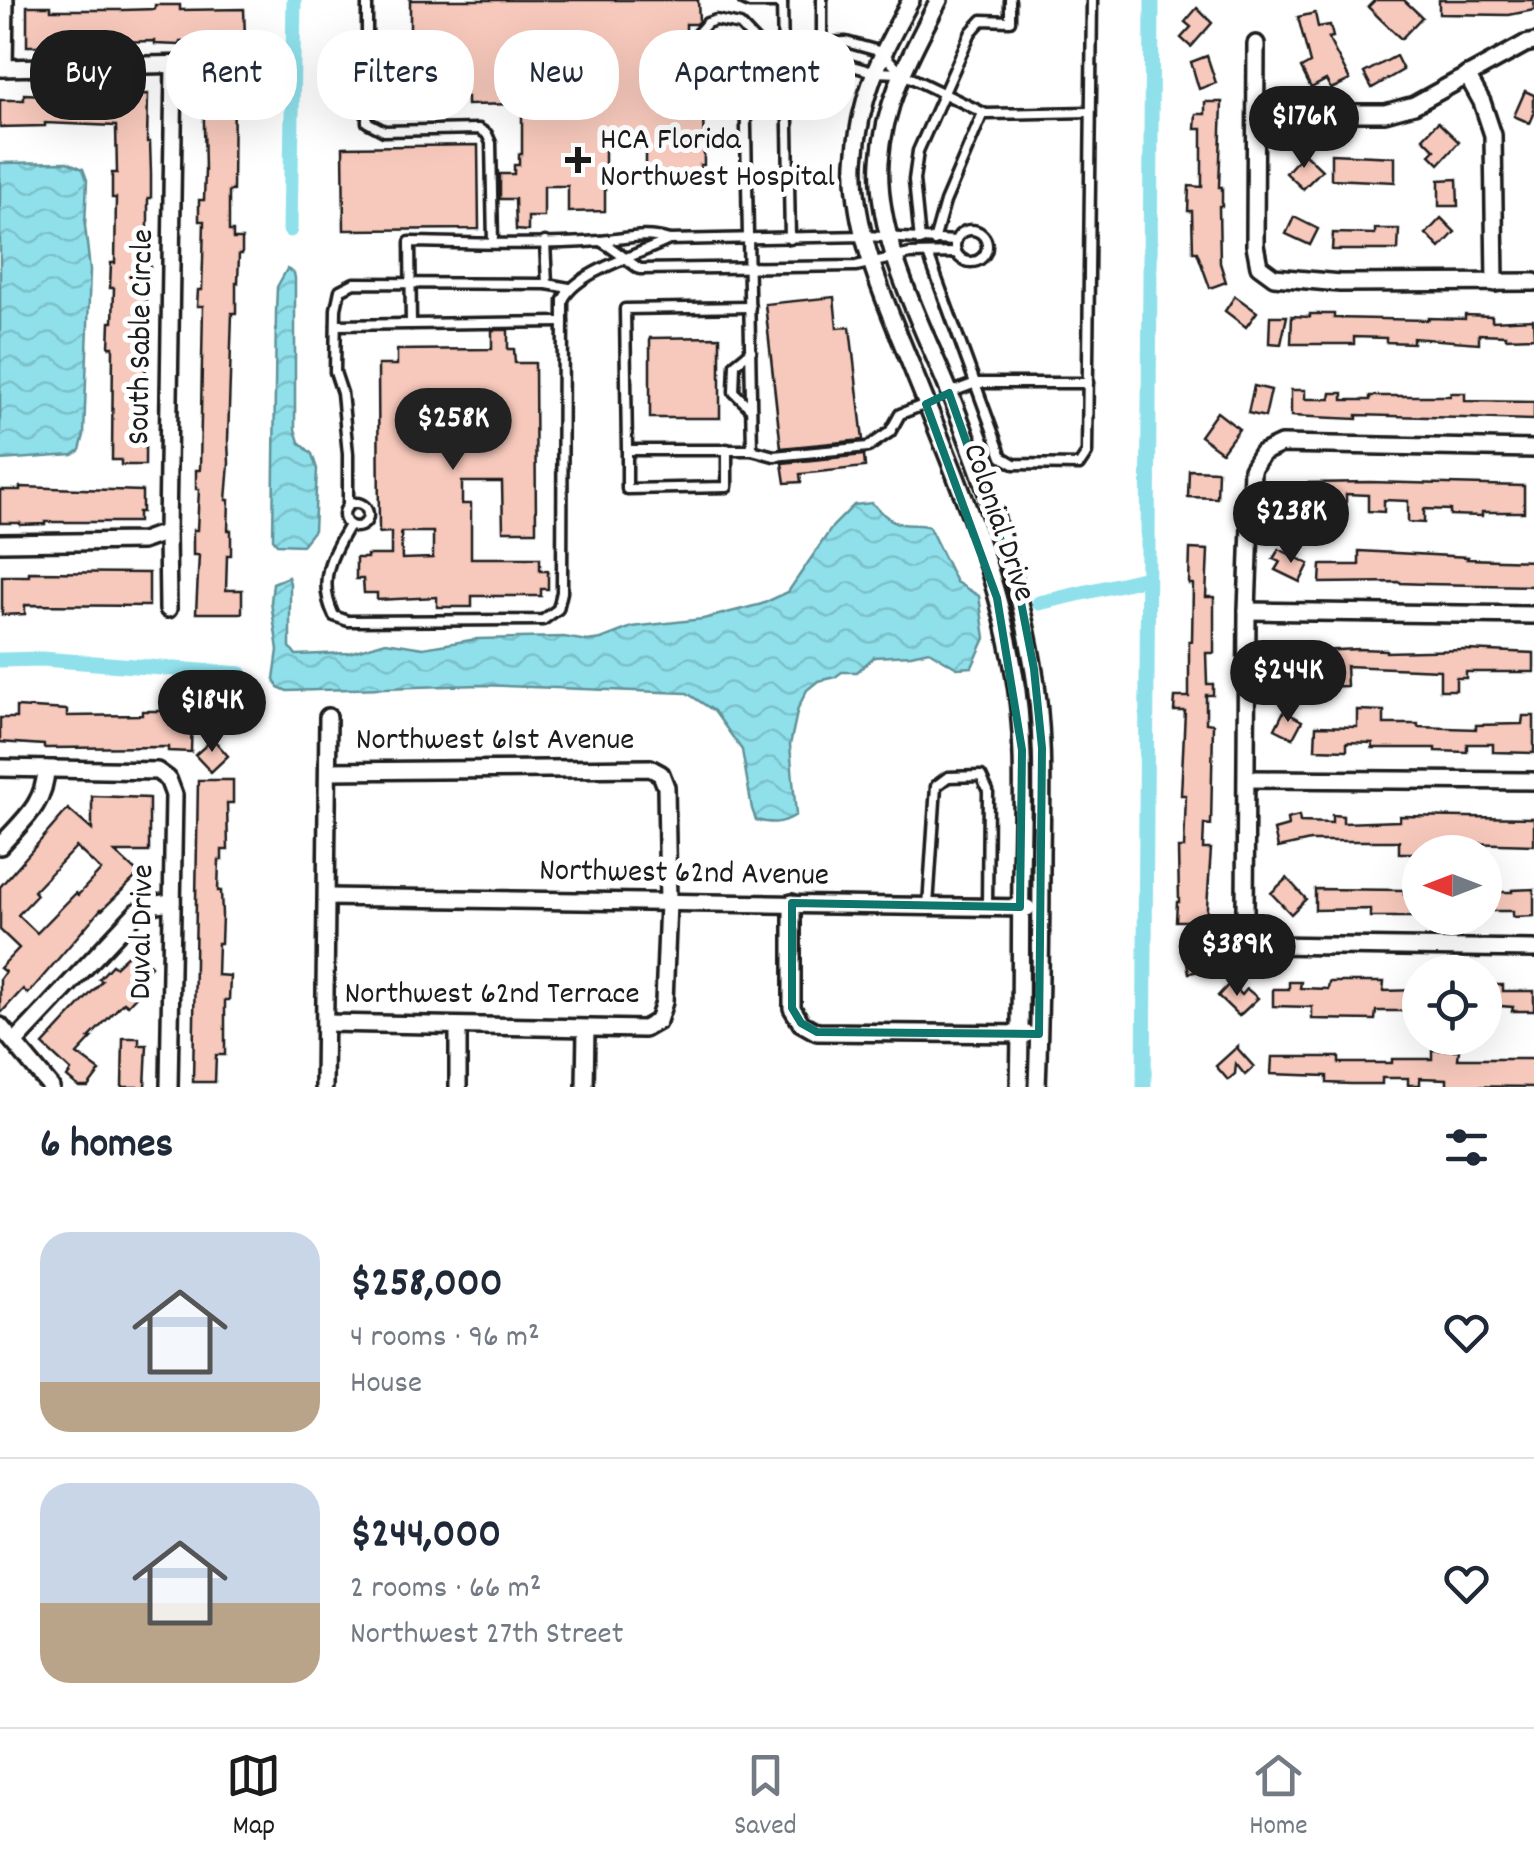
<!DOCTYPE html>
<meta charset="utf-8">
<style>
:root{--surface:#fff;--page:#f6f6f7;--text:#1f2937;--muted:#747a83;--line:#e0e1e3;--accent:#1c1c1c}
body{margin:0;font-family:Dekko,sans-serif;background:var(--page);color:var(--text);height:100vh;display:flex;flex-direction:column;font-size:38px;white-space:nowrap}
*{box-sizing:border-box;margin:0}
p{font-size:32px;color:var(--muted)}
.icon{flex:none;width:55px;height:55px;fill:none;stroke:currentColor;stroke-width:2;stroke-linecap:round;stroke-linejoin:round}
.map{position:relative;height:1087px;overflow:hidden}
.details{display:flex;flex-direction:column;background:var(--surface);flex:1}
.details>*{flex:none}
.banner{position:absolute;left:30px;top:30px;width:1000px;height:90px;display:flex;gap:20px}
.needle{width:65px;rotate:270deg}
.buttons{position:absolute;left:1402px;top:835px;display:grid;gap:20px}
.buttons a{display:grid;place-items:center;width:100px;height:100px;border-radius:50%;background:var(--surface);box-shadow:0 10px 40px #0002;font-size:50px}
.price{position:absolute;translate:-50% -85px;padding:0 22px;border-radius:35px;background:var(--accent);color:#fff;font-size:32px;line-height:65px;filter:drop-shadow(0 2px 5px #0008)}
.price::after{content:'';position:absolute;left:50%;top:60px;width:30px;height:22px;margin-left:-15px;background:inherit;clip-path:polygon(0 0,100% 0,50% 100%)}
.price.current{background:#222;color:#fff}
ul{padding:0;list-style:none}
li{display:flex;align-items:center;gap:30px;height:250px;padding:0 40px}
li+li{border-top:2px solid var(--line)}
li span{display:grid;place-items:center;flex:none;width:280px;height:200px;border-radius:30px;color:#555}
li>.icon{margin-inline-start:auto}
span .icon{width:120px;height:120px;fill:#fffc;stroke-width:1}
li b{font-size:42px}
h2{display:flex;justify-content:space-between;align-items:center;height:120px;padding:0 40px;font-size:42px}
.pill{padding:0 35px;border-radius:40px;background:var(--surface);box-shadow:0 10px 40px #0002;font-size:35px;line-height:90px}
.pill.current{background:var(--accent);color:#fff}
.menu{display:flex;justify-content:space-around;align-items:center;height:140px;border-top:2px solid var(--line);background:var(--surface);font-size:28px;color:var(--muted)}
.menu a{display:grid;justify-items:center;gap:5px}
.menu .current{color:var(--accent)}
.map>svg:first-child{display:block}
.water{fill:url(#water-waves);stroke:#619298;stroke-width:2.5}
.lines{fill:none;stroke-linecap:round;stroke-linejoin:round}
.canal{stroke:#8fe0eb;stroke-width:15}
.building{fill:#f7c9bc;stroke:#1c1c1c;stroke-width:2.5;fill-rule:evenodd}
.service-casing{stroke:#1c1c1c;stroke-width:15}
.minor-casing{stroke:#1c1c1c;stroke-width:22}
.service{stroke:#fff;stroke-width:8}
.minor{stroke:#fff;stroke-width:15}
.marked{fill:none;stroke:#0f766e;stroke-width:8;stroke-linejoin:round}
.poi-dot{fill:#1c1c1c;stroke:#fff;stroke-width:4}
.labels{text-anchor:middle;dominant-baseline:central;stroke-width:10;stroke-linejoin:round;paint-order:stroke}
.poi-label{font-size:32px;fill:#1c1c1c;stroke:#fff;text-anchor:start}
.street-label{font-size:32px;fill:#1c1c1c;stroke:#fff}
</style>
<div class="map">
<svg width="1534" height="1087" viewBox="0 0 1534 1087">
<defs>
<pattern id="water-waves" width="16" height="10" patternUnits="userSpaceOnUse" patternTransform="scale(2.5)"><rect width="16" height="10" fill="#8fe0eb"/><path d="M0 5q4-4 8 0t8 0" fill="none" stroke="#7bc0c9"/></pattern>
</defs>
<rect width="100%" height="100%" fill="#fff"/>
<filter id="ink" filterUnits="userSpaceOnUse"><feTurbulence type="fractalNoise" baseFrequency=".01" numOctaves="2"/><feDisplacementMap in="SourceGraphic" scale="20" xChannelSelector="R" yChannelSelector="G"/><feConvolveMatrix kernelMatrix="1 2 1 2 8 2 1 2 1" color-interpolation-filters="sRGB"/></filter>
<g filter="url(#ink)">
<!-- water -->
<g class="water">
<polygon points="67,162 83,169 87,180 85,226 90,270 84,435 80,450 73,455 0,460 0,163"/>
<polygon points="287,269 294,273 295,278 295,429 299,442 312,454 317,469 314,530 302,545 277,544 273,539 276,312 277,287"/>
<path d="M 872,503 C 880,511 890,522 902,524 C 912,526 919,523 929,527 L 956,582 L 979,596 L 985,638 L 972,667 L 957,668 L 929,651 L 911,655 L 874,657 L 857,672 L 842,672 L 835,677 L 818,681 L 807,690 L 798,708 L 790,745 L 796,815 C 782,824 772,824 756,820 L 752,809 L 742,750 L 714,711 L 687,693 L 480,685 L 287,691 L 278,687 L 274,679 L 278,650 L 271,602 L 273,583 L 288,577 L 290,583 L 290,647 L 296,655 L 349,653 L 386,642 L 423,648 L 477,639 L 564,637 L 587,641 L 601,639 L 632,627 L 703,619 L 762,604 L 788,592 L 833,526 L 854,505 Z"/>
</g>
<g class="lines">
<!-- canal -->
<g class="canal">
<polyline points="290,230 294,0"/>
<polyline points="1039,603 1147,578"/>
<polyline points="0,660 42,659 241,674"/>
<polyline points="1144,1087 1152,0"/>
</g>
</g>
<!-- building -->
<g class="building">
<polygon points="410,0 698,0 699,21 696,24 686,24 686,94 701,94 701,103 703,103 704,165 700,165 701,179 660,179 660,173 646,173 646,148 605,148 605,211 568,212 568,186 544,186 544,217 528,217 528,231 516,230 515,199 500,199 500,174 514,174 514,165 519,165 519,154 522,154 522,104 467,105 467,97 431,97 431,89 410,89"/>
<polygon points="1375,0 1404,0 1422,17 1401,39 1368,7"/>
<polygon points="1439,0 1534,0 1534,10 1509,15 1439,14"/>
<polygon points="155,5 180,5 180,10 244,9 245,38 209,39 209,41 180,42 179,45 155,44 155,41 114,42 114,46 27,46 27,6 51,6 51,10 123,10 155,9"/>
<polygon points="1197,8 1212,23 1191,47 1181,38 1191,27 1185,22"/>
<polygon points="1315,13 1318,27 1330,25 1333,37 1328,38 1350,80 1331,89 1326,80 1311,88 1301,68 1310,63 1298,17"/>
<polygon points="1207,56 1216,83 1199,89 1191,62"/>
<polygon points="1396,56 1403,70 1372,88 1364,73"/>
<polygon points="203,80 234,80 233,191 229,191 229,231 233,231 233,239 242,239 242,254 239,254 238,283 236,283 236,313 232,313 228,440 229,463 226,500 229,500 228,530 231,530 231,555 227,555 226,590 242,590 242,613 196,613 199,555 193,555 193,530 197,530 199,489 196,489 196,470 200,470 203,306 197,306 198,290 202,290 203,260 204,221 199,221 199,200 204,200 205,170"/>
<polygon points="1525,91 1534,95 1534,114 1530,123 1514,116"/>
<polygon points="24,94 92,97 92,95 148,94 147,142 150,142 151,173 151,198 148,198 148,263 150,263 150,288 146,288 145,465 121,465 121,460 112,460 113,347 109,347 110,322 113,322 114,288 110,288 111,263 115,263 116,198 112,198 112,173 117,173 116,126 45,123 45,126 0,127 0,100 24,100"/>
<polygon points="1205,102 1222,102 1219,187 1222,187 1222,206 1219,206 1220,263 1226,282 1210,288 1197,252 1193,252 1192,211 1188,211 1189,186 1202,187 1202,129 1195,129 1196,114 1205,114"/>
<polygon points="1438,122 1459,142 1439,164 1430,155 1435,150 1423,138"/>
<polygon points="478,145 479,229 344,230 343,147"/>
<polygon points="1304,153 1322,170 1303,189 1286,173"/>
<polygon points="1331,154 1395,157 1395,182 1331,179"/>
<polygon points="1457,179 1458,206 1439,206 1439,180"/>
<polygon points="1294,217 1318,229 1310,245 1286,234"/>
<polygon points="1441,218 1455,232 1440,248 1426,234"/>
<polygon points="1375,229 1399,229 1398,250 1332,250 1333,233 1375,234"/>
<polygon points="1235,296 1257,312 1246,327 1225,311"/>
<polygon points="834,297 837,328 850,327 863,440 781,448 765,304"/>
<polygon points="1310,314 1334,314 1334,318 1428,320 1428,318 1465,319 1465,315 1492,316 1492,321 1533,319 1534,337 1506,338 1506,335 1479,334 1479,343 1413,338 1413,343 1386,342 1386,338 1354,337 1354,344 1291,344 1292,316 1310,317"/>
<polygon points="1270,316 1287,316 1281,344 1269,343"/>
<path d="M 492,330 L 508,330 L 508,349 L 514,349 L 515,363 L 535,363 L 536,531 L 503,531 L 502,482 L 462,482 L 462,504 L 471,504 L 471,558 L 540,558 L 540,571 L 548,571 L 548,589 L 541,589 L 541,596 L 472,596 L 472,607 L 437,607 L 437,597 L 377,600 L 377,593 L 364,593 L 363,579 L 356,579 L 356,558 L 367,558 L 367,555 L 391,555 L 391,532 L 379,533 L 378,365 L 397,365 L 397,350 L 492,349 ZM 401,532 L 433,532 L 433,558 L 402,559 Z"/>
<polygon points="720,337 720,418 650,418 650,338"/>
<polygon points="1254,386 1271,390 1265,417 1248,413"/>
<polygon points="1291,390 1305,390 1305,399 1330,399 1331,393 1343,393 1343,400 1370,400 1370,396 1450,396 1451,393 1465,393 1465,401 1534,402 1534,420 1357,415 1357,419 1291,416"/>
<polygon points="1217,412 1239,429 1222,452 1200,436"/>
<polygon points="864,455 865,467 800,474 801,482 785,483 782,463"/>
<polygon points="1189,470 1218,471 1217,498 1188,497"/>
<polygon points="1369,482 1524,486 1524,512 1482,512 1482,516 1450,515 1450,510 1424,509 1424,523 1408,522 1408,501 1384,500 1384,512 1368,511 1368,495 1346,494 1346,514 1329,514 1330,504 1287,517 1279,491 1308,483"/>
<polygon points="20,487 142,491 142,512 138,512 138,522 45,522 45,524 20,525 20,523 0,523 0,490 20,490"/>
<polygon points="1190,549 1208,550 1206,597 1214,597 1214,653 1206,653 1207,684 1213,684 1213,695 1206,695 1206,723 1213,724 1211,825 1204,824 1203,849 1211,849 1206,921 1176,921 1177,902 1179,902 1178,848 1184,848 1186,795 1181,795 1185,711 1174,711 1175,697 1189,697 1189,641 1192,641 1193,584 1189,584"/>
<polygon points="1279,549 1309,564 1300,582 1275,570 1280,562 1273,559"/>
<polygon points="1359,551 1468,557 1467,559 1534,561 1534,586 1426,584 1400,583 1400,582 1320,583 1321,565 1359,565"/>
<polygon points="29,572 149,573 149,606 25,605 25,614 2,615 2,576 29,576"/>
<polygon points="1359,649 1386,650 1386,652 1466,650 1534,653 1534,672 1466,672 1466,678 1456,678 1456,690 1440,690 1440,670 1346,666 1347,686 1318,687 1318,651"/>
<polygon points="1300,655 1307,671 1283,682 1275,666"/>
<polygon points="16,707 67,710 67,716 142,715 142,711 163,711 163,713 192,713 191,752 168,751 168,747 44,748 44,745 0,742 0,718 16,718"/>
<polygon points="1357,710 1384,711 1384,724 1418,724 1418,727 1476,729 1476,725 1522,724 1523,716 1534,716 1534,753 1493,752 1493,744 1467,744 1467,752 1435,751 1435,748 1372,748 1373,743 1347,742 1347,750 1315,749 1316,726 1357,727"/>
<polygon points="1284,711 1302,721 1293,738 1275,729"/>
<polygon points="213,739 228,756 211,772 195,755"/>
<polygon points="198,780 233,780 233,803 227,803 228,850 222,850 222,860 219,860 218,891 221,891 222,915 221,943 218,943 217,975 230,976 229,1000 225,1000 225,1055 216,1055 215,1082 193,1082"/>
<path d="M 92,796 L 149,798 L 149,852 L 115,852 L 139,874 L 102,910 L 101,909 L 28,994 L 23,989 L 0,1014 L 0,979 L 5,972 L 0,968 L 19,948 L 0,930 L 0,887 L 68,809 L 92,830 ZM 76,847 L 101,870 L 78,895 L 76,893 L 37,933 L 18,915 L 37,895 L 34,891 Z"/>
<polygon points="1332,815 1343,816 1343,823 1400,821 1400,816 1534,818 1534,845 1430,842 1430,852 1420,853 1399,853 1399,841 1310,841 1278,848 1274,830 1288,826 1287,819 1299,816 1300,822 1332,823"/>
<polygon points="1287,878 1306,899 1291,914 1271,893"/>
<polygon points="1315,889 1404,890 1404,894 1420,894 1420,917 1370,917 1370,909 1315,910"/>
<polygon points="1534,889 1534,916 1513,917 1513,911 1485,911 1485,892 1512,892 1512,890"/>
<polygon points="1204,943 1206,958 1214,956 1216,968 1189,973 1184,946"/>
<polygon points="134,949 151,966 133,984 141,991 128,1005 124,1002 89,1038 92,1038 77,1054 100,1071 88,1087 79,1087 67,1077 71,1071 43,1045 102,981 99,979 112,965 115,967"/>
<polygon points="1289,982 1301,982 1300,988 1328,989 1329,982 1384,982 1383,991 1419,990 1419,1011 1376,1011 1375,1020 1312,1019 1312,1007 1273,1006 1273,989 1289,989"/>
<polygon points="1230,983 1242,995 1247,989 1258,998 1239,1016 1218,996"/>
<polygon points="1485,985 1503,985 1503,991 1534,991 1534,1011 1512,1011 1513,1007 1485,1005"/>
<polygon points="123,1038 139,1038 139,1045 147,1045 145,1087 122,1087"/>
<polygon points="1238,1046 1238,1049 1254,1067 1245,1075 1236,1064 1235,1074 1228,1080 1216,1066"/>
<polygon points="1432,1050 1459,1050 1458,1059 1534,1059 1534,1087 1447,1086 1447,1079 1420,1078 1420,1085 1408,1085 1408,1078 1382,1078 1382,1084 1351,1084 1327,1083 1327,1076 1271,1074 1272,1057 1339,1057 1339,1063 1392,1063 1392,1059 1432,1059"/>
</g>
<g class="lines">
<defs>
<g id="service">
<polyline points="367,0 367,122 384,131 479,129 487,134 491,143 493,243"/>
<polyline points="743,0 750,3 782,3"/>
<polyline points="782,0 783,61 787,70 790,239"/>
<polyline points="822,0 822,60"/>
<path d="M 716,20 L 740,25 L 759,45 L 759,61 C 739,82 722,100 697,74 L 697,34 L 707,23 Z"/>
<polyline points="759,45 846,42 882,52 901,73 986,114 1090,112"/>
<polyline points="759,61 835,61 873,72 901,73"/>
<polyline points="745,76 752,450"/>
<circle cx="971" cy="246" r="16"/>
<path d="M 600,241 C 614,248 626,260 640,269 L 856,266 L 910,254 L 956,253"/>
<polyline points="920,241 914,180 918,151 971,32 982,20 1010,21 1010,0"/>
<polyline points="934,241 945,202 983,113"/>
<polyline points="545,242 547,284"/>
<polyline points="928,254 1002,457 1014,464 1079,465 1087,453 1092,0"/>
<polyline points="750,307 625,309 627,450 752,450 774,456 868,447 890,432 900,414 926,404"/>
<path d="M 411,324 L 410,242 C 472,243 536,246 599,241 C 624,239 644,232 669,240 L 865,236 L 956,241"/>
<polyline points="336,325 563,322"/>
<polyline points="751,351 735,364 734,392 751,409"/>
<polyline points="949,393 976,383 1088,383"/>
<polyline points="627,450 627,489 727,487 727,449"/>
<circle cx="356" cy="515" r="12"/>
<polyline points="348,506 348,454 342,393 335,372 336,309 340,290 354,283 547,284 569,288"/>
<path d="M 349,525 C 331,556 317,580 334,616 L 348,621 L 543,620 L 558,609 L 562,592 L 563,300 C 577,271 639,255 669,240"/>
<polyline points="928,906 936,786 948,777 981,776 988,791 987,907"/>
</g>
<g id="minor">
<path d="M 911,0 C 880,56 859,97 855,162 C 852,230 886,303 911,365 C 950,463 997,567 1014,672 C 1026,739 1022,808 1021,876 C 1020,946 1021,1017 1019,1087"/>
<path d="M 939,0 C 912,52 884,101 880,161 C 875,237 921,322 949,391 C 984,481 1017,570 1033,665 C 1044,727 1042,790 1041,853 C 1041,931 1040,1009 1037,1087"/>
<polyline points="1256,44 1255,245 1259,266 1274,277 1340,283 1534,282"/>
<polyline points="0,68 243,63"/>
<polyline points="4,68 5,0"/>
<polyline points="1467,75 1482,102 1493,135 1495,283"/>
<polyline points="1256,113 1385,113 1414,105 1525,44 1534,42"/>
<polyline points="1534,449 1281,444 1262,453 1252,469 1247,611 1245,913 1252,933 1270,945 1534,949"/>
<polyline points="0,543 142,541 167,532"/>
<polyline points="168,609 167,532 174,65"/>
<polyline points="1247,611 1534,615"/>
<polyline points="0,768 157,771 168,779 174,795 169,1087"/>
<polyline points="1247,779 1534,781"/>
<path d="M 0,846 C 22,821 45,805 46,769"/>
<polyline points="327,897 1027,908"/>
<polyline points="792,903 792,1008 801,1023 817,1032 1027,1034"/>
<polyline points="326,1023 644,1029 658,1021 664,1002 668,903 666,787 661,774 650,768 328,771"/>
<polyline points="0,1026 51,1087"/>
<polyline points="15,1042 137,912 156,904 172,902"/>
<polyline points="324,1087 328,717"/>
<polyline points="458,1087 458,1027"/>
<polyline points="585,1087 586,1029"/>
</g>
</defs>
<!-- service casing -->
<use href="#service" class="service-casing"/>
<!-- minor casing -->
<use href="#minor" class="minor-casing"/>
<!-- service -->
<use href="#service" class="service"/>
<!-- minor -->
<use href="#minor" class="minor"/>
</g>
</g>
<!-- marked area -->
<path class="marked" d="M 949,393 L 1019,592 L 1034,669 L 1042,748 L 1039,1034 L 817,1032 L 801,1023 L 792,1008 L 792,903 L 1020,907 L 1022,750 L 997,598 L 926,404 Z"/>
<!-- markers -->
<path class="poi-dot" d="M573 145h10v10h10v10h-10v10h-10v-10h-10v-10h10z"/>
<g class="labels">
<!-- poi labels -->
<g class="poi-label">
<text x="600" y="142">HCA Florida<tspan x="600" dy="37">Northwest Hospital</tspan></text>
</g>
<!-- street labels -->
<g class="street-label">
<text transform="translate(143 337) rotate(-89)">South Sable Circle</text>
<text transform="translate(997 523) rotate(71)">Colonial Drive</text>
<text x="495" y="742">Northwest 61st Avenue</text>
<text transform="translate(684 875) rotate(1)">Northwest 62nd Avenue</text>
<text transform="translate(144 932) rotate(-89)">Duval Drive</text>
<text x="492" y="996">Northwest 62nd Terrace</text>
</g>
</g>
</svg>
<div class="buttons">
<a><svg class="needle" viewBox="-14 -14 28 28"><path d="M0-13l5 13h-10z" fill="#e53935"/><path d="M0 13l5-13h-10z" fill="#747a83"/></svg></a>
<a><svg class="icon" aria-label="locate" viewBox="0 0 24 24"><circle cx="12" cy="12" r="6"/><path d="M12 2v4M12 18v4M2 12h4M18 12h4"/></svg></a>
</div>
<b class="price" style="left:1304px;top:171px">$176K</b>
<b class="price current" style="left:453px;top:473px">$258K</b>
<b class="price" style="left:1291px;top:566px">$238K</b>
<b class="price" style="left:1288px;top:725px">$244K</b>
<b class="price" style="left:212px;top:755px">$184K</b>
<b class="price" style="left:1237px;top:999px">$389K</b>
<div class="banner">
<a class="pill current">Buy</a>
<a class="pill">Rent</a>
<a class="pill">Filters</a>
<a class="pill">New</a>
<a class="pill">Apartment</a>
</div>
</div>
<section class="details">
<h2>6 homes<svg class="icon" aria-label="filters" viewBox="0 0 24 24"><path d="M4 7h16M4 17h16"/><circle cx="9" cy="7" r="2"/><circle cx="15" cy="17" r="2"/></svg></h2>
<ul>
<li><span style="background:linear-gradient(#c9d6e8 75%,#b9a48a 0)"><svg class="icon" aria-label="home" viewBox="0 0 24 24"><path d="M3 11l9-7 9 7M6 9v11h12V9"/></svg></span><div><b>$258,000</b><p>4 rooms · 96 m²</p><p>House</p></div><svg class="icon" aria-label="heart" viewBox="0 0 24 24"><path d="M12 20l-8-8c-3-5 5-10 8-4 3-6 11-1 8 4z"/></svg></li>
<li><span style="background:linear-gradient(#c9d6e8 60%,#b9a48a 0)"><svg class="icon" aria-label="home" viewBox="0 0 24 24"><path d="M3 11l9-7 9 7M6 9v11h12V9"/></svg></span><div><b>$244,000</b><p>2 rooms · 66 m²</p><p>Northwest 27th Street</p></div><svg class="icon" aria-label="heart" viewBox="0 0 24 24"><path d="M12 20l-8-8c-3-5 5-10 8-4 3-6 11-1 8 4z"/></svg></li>
</ul>
</section>
<nav class="menu">
<a class="current"><svg class="icon" aria-label="map" viewBox="0 0 24 24"><path d="M3 6l6-2 6 2 6-2v14l-6 2-6-2-6 2zM9 4v14M15 6v14"/></svg>Map</a>
<a><svg class="icon" aria-label="saved" viewBox="0 0 24 24"><path d="M7 4h10v16l-5-4-5 4z"/></svg>Saved</a>
<a><svg class="icon" aria-label="home" viewBox="0 0 24 24"><path d="M3 11l9-7 9 7M6 9v11h12V9"/></svg>Home</a>
</nav>
